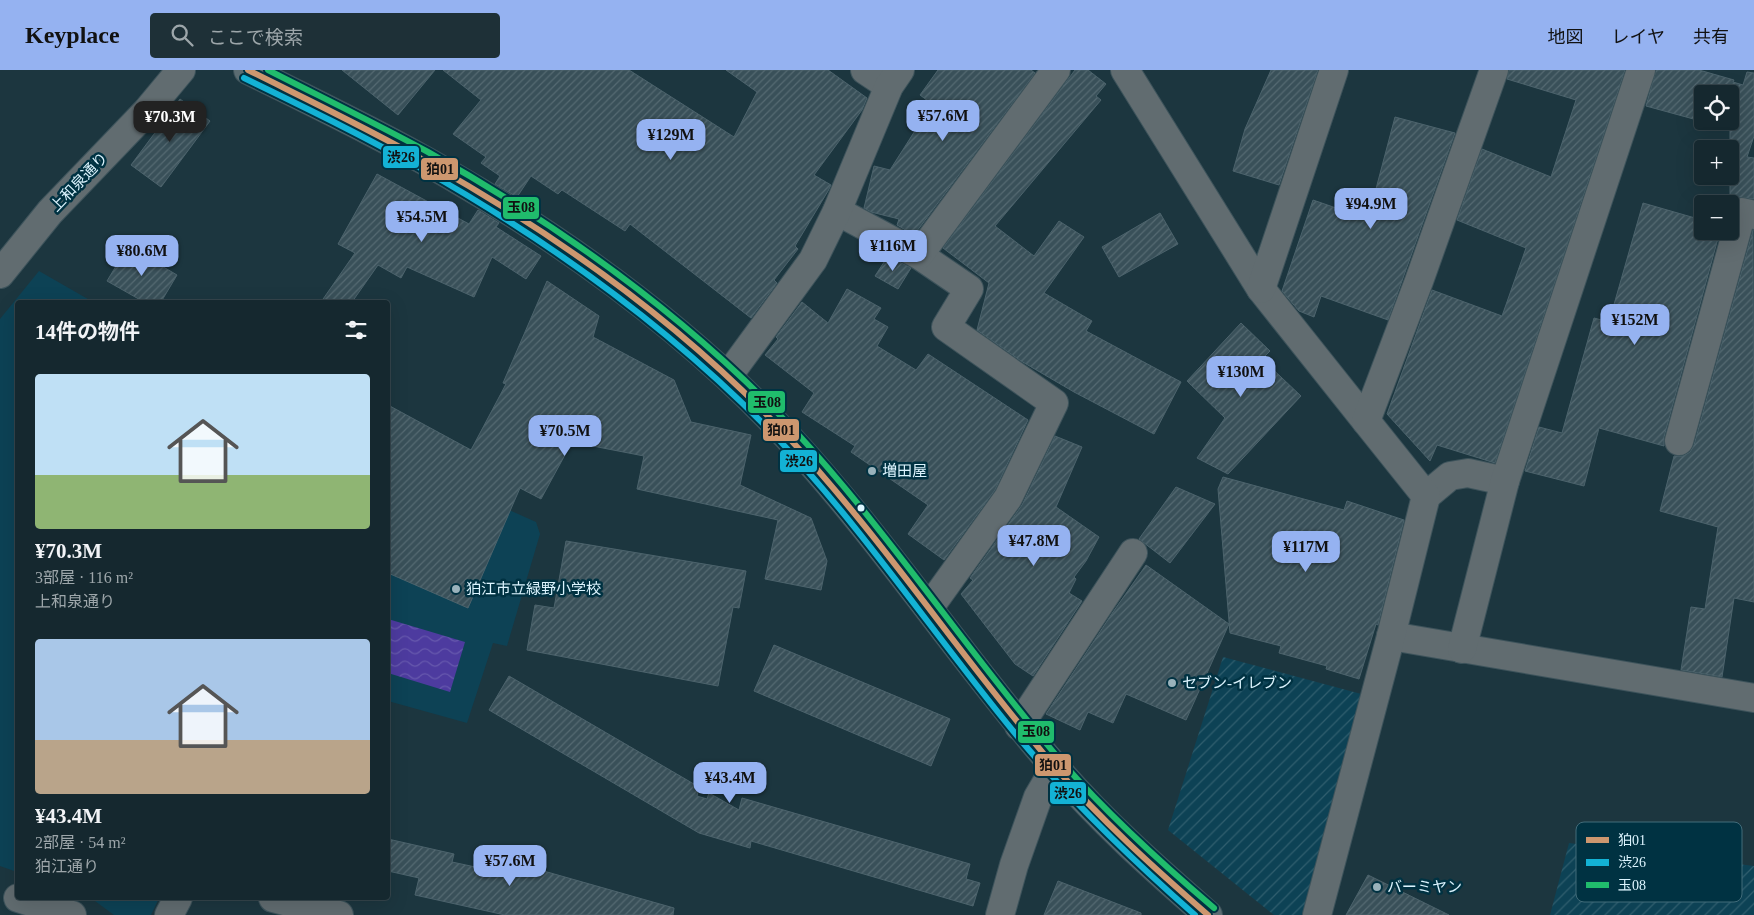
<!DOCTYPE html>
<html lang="ja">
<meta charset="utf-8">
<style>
:root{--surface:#15282f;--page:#1e3037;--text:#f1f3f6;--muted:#9da6aa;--line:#34444b;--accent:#95b2f1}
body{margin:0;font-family:"Times New Roman","Noto Sans JP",serif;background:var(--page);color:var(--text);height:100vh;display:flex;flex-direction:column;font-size:19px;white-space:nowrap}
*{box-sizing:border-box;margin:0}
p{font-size:16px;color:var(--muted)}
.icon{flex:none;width:28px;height:28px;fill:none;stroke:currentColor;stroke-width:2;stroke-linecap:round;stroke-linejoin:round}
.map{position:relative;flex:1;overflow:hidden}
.drawer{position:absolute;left:15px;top:230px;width:375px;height:600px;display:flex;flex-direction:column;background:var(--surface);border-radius:5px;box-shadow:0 5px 20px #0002,0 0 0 1px var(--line)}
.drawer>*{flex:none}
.tools{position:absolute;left:1694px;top:15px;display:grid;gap:10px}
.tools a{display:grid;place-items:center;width:45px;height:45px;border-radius:5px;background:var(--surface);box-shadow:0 5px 20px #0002,0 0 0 1px var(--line);font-size:25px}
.price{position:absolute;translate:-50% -42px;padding:0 11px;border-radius:10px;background:var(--accent);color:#111;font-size:16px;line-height:32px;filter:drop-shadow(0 1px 2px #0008)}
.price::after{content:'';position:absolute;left:50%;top:30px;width:15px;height:11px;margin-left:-8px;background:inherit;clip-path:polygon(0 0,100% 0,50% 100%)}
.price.active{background:#222;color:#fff}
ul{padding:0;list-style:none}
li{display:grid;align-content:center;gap:10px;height:265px;padding:0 20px}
li span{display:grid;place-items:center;height:155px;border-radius:5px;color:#555}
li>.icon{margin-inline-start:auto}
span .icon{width:90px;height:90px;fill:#fffc;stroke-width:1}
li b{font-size:21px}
h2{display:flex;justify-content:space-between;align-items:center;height:60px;padding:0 20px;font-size:21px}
header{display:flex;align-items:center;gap:30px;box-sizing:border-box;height:70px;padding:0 25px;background:var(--accent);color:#111}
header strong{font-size:24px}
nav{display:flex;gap:28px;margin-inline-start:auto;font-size:18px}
.search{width:350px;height:45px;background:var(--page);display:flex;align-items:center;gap:12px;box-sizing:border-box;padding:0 18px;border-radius:5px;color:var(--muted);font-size:19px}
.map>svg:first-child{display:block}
.built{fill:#0d4255}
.industrial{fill:url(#industrial-furrows)}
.water{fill:url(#water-waves)}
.building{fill:url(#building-hatch);stroke:#4c636c;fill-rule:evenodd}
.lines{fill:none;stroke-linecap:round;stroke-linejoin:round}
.minor-casing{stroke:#3d535b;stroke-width:30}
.major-casing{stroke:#3d535b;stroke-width:30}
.minor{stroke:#616c70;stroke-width:28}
.major{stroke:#5b6c72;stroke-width:28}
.bus-1-casing{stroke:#003242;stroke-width:10}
.bus-2-casing{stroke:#003242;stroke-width:10}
.bus-3-casing{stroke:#003242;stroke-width:10}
.bus-1{stroke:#cd976f;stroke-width:6}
.bus-2{stroke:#13b2d5;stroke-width:6}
.bus-3{stroke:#20bc6c;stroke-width:6}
.poi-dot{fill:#99b2bb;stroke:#003242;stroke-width:2}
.bus-dot{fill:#dcf4fe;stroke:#003242;stroke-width:2}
.labels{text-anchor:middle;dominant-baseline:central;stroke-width:5;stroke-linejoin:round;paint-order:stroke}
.street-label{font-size:15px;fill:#dcf4fe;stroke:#003242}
.poi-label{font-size:15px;fill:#dcf4fe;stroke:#003242;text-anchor:start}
.key{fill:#003242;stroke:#426c7a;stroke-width:1}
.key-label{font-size:14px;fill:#dcf4fe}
.line-badge{stroke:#003242;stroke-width:2}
.pale-badge-label{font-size:14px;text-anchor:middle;font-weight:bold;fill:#111}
</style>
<header>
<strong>Keyplace</strong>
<div class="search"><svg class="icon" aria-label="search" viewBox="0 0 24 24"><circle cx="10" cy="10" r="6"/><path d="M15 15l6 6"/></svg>ここで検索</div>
<nav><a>地図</a><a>レイヤ</a><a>共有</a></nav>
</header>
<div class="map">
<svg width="1754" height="845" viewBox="0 0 1754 845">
<defs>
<pattern id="industrial-furrows" width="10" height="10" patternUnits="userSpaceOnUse" patternTransform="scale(1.25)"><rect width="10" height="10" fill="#0d4255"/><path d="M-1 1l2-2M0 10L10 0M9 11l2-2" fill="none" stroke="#305e6e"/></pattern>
<pattern id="water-waves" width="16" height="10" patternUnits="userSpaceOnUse" patternTransform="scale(1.25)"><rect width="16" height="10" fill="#4d3b9f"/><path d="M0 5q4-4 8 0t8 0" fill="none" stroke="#6658ad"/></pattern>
<pattern id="building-hatch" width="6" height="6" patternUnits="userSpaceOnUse" patternTransform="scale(1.25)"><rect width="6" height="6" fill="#395059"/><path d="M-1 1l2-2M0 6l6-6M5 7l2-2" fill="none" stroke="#556a72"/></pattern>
</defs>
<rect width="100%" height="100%" fill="#1c363f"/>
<!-- built -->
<g class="built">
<polygon points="39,201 93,232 18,232 17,802 0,796 0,249"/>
<polygon points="388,386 536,452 540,464 507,576 493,573 467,653 388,631"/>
<polygon points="91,828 159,828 151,845 114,845"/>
</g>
<!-- industrial -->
<g class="industrial">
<polygon points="1223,587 1365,625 1303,845 1274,845 1168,760"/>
<polygon points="1569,773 1754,796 1754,845 1550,845"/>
</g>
<!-- water -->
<polygon class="water" points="388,549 465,572 450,622 388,603"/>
<!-- building -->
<g class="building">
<polygon points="342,0 435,0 398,45"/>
<polygon points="443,0 629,0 734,67 757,22 726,0 828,0 867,28 862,40 814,105 831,115 828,121 795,176 798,179 774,210 777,213 751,248 630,154 625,161 562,120 558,124 531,106 517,127 495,114 500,106 481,93 486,87 453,64 481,30"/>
<polygon points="938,0 1031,0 1035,3 914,165 897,155 899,149 871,142 864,138 874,96 890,100 932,34 920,25"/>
<polygon points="1075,0 1088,0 1106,14 1096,26 1101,30 995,156 1034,186 1059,151 1084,167 1044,223 1092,251 1086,261 1181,312 1154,364 1074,322 1021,291 977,260 989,213 943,178"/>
<polygon points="1271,0 1318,0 1279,115 1233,101 1245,59"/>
<polygon points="1509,0 1625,0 1495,393 1437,375 1430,391 1387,344 1432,220 1502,246 1526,178 1457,150 1482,79 1551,107 1576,30 1507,9"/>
<path d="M 1656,0 L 1699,0 L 1734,10 L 1733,12 L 1743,15 L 1747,2 L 1754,3 L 1754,66 L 1747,87 L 1754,88 L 1754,129 L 1738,127 L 1730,132 L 1730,59 L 1646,36 ZM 1702,24 L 1730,24 L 1730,51 L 1702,51 Z"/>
<polygon points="180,29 210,51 161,117 131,95"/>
<polygon points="1395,47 1455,63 1388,250 1321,226 1314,247 1299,241 1282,221 1313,130 1368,149"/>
<polygon points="377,104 469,154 478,140 499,153 496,157 541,186 526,209 492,187 474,227 407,197 401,208 378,195 352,232 321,232 355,183 338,174"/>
<polygon points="1643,133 1702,150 1702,161 1720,161 1664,367 1664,376 1599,358 1584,416 1525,401 1539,357 1562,363 1594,248 1609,252"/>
<polygon points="1160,143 1178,174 1119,207 1102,177"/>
<polygon points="1753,160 1754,532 1734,528 1722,607 1681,600 1691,537 1705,539 1718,457 1660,441 1674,386 1683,386 1690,382 1694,375"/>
<polygon points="128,176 177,205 161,232 144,232 107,211"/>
<polygon points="888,186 911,198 898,219 875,206"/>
<polygon points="547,211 599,246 593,267 674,310 691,352 751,365 740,415 811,448 827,491 821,520 765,509 778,450 637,419 644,386 572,372 541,429 520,418 468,538 388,503 388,335 471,380 506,314 503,313"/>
<polygon points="847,219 881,238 874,249 888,257 877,276 916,300 928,284 1028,350 995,420 944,490 908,464 928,435 851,382 855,376 802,342 814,323 765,285 778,269 776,267 802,232 828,253"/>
<polygon points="1241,253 1270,281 1262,289 1301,326 1228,404 1197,388 1225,348 1187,311"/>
<polygon points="1055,366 1082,377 1056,437 1099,467 1086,491 1074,507 1076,509 1069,523 1082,531 1033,606 1015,594 961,524 973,510 970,508 1022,435"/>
<polygon points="1223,407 1344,440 1347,431 1404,450 1378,555 1376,554 1359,609 1326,599 1327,596 1279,583 1281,576 1230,563 1218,419"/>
<polygon points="1176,417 1215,434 1170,493 1139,469"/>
<polygon points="566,471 746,501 739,538 733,537 718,616 527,580 535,535 554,538"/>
<polygon points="1146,495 1229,554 1186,650 1126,624 1113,653 1088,642 1080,660 1046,644 1113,542"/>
<polygon points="774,575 950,649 931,696 754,621"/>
<polygon points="509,606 699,717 697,726 707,729 709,723 739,740 742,728 970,794 966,809 980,813 973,836 751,771 750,778 699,763 489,640"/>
<polygon points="388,769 454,784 452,792 508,804 512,792 674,838 673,845 505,845 415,825 419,808 388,801"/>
<polygon points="1368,805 1449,845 1346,845"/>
<polygon points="1058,811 1141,843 1141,845 1044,845"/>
</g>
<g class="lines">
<defs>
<g id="minor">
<polyline points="865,0 889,16"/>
<polyline points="1125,0 1261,219 1366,351"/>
<polyline points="837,141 919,185 969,219 946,257 1054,333 1008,428 929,538"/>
<polyline points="919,185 1056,0"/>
<polyline points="0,204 50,142 146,42 181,0"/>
<polyline points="1261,219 1334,0"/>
<polyline points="728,306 813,190 837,141 889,16 900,0"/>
<polyline points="1679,371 1742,142 1754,145"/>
<polyline points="1426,426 1450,406 1468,403 1505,411"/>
<polyline points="1391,566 1754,628"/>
<polyline points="1462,579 1505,411 1641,0"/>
<polyline points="1019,656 1133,483"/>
<polyline points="18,828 72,845"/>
<polyline points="273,828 339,845"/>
<polyline points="169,845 178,828"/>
<polyline points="1000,845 1014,795 1038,727 1055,698"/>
<polyline points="1317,845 1391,566 1426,426 1366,351 1419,211 1494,0"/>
</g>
<path id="major" d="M 248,0 C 316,34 385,67 450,105 C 574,177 690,262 788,367 C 884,471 962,590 1054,696 C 1101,751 1154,798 1208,845"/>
</defs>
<!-- minor casing -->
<use href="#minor" class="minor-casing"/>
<!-- major casing -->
<use href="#major" class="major-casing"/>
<!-- minor -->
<use href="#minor" class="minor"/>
<!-- major -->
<use href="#major" class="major"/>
<defs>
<path id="bus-1" d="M 248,0 C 308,30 369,59 427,92 C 559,166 685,256 788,367 C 884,470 962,589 1054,696 C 1101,750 1154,798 1208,845"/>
<path id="bus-2" d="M 244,8 C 304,37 364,66 422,99 C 553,173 676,262 780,371 C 865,461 935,566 1014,662 C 1069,729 1130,788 1195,845"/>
<path id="bus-3" d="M 268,0 C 321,27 375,53 428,82 C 562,157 690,249 795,361 C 891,465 969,584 1061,691 C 1108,745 1160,792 1214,838"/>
</defs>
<!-- bus-1 casing -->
<use href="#bus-1" class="bus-1-casing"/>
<!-- bus-2 casing -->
<use href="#bus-2" class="bus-2-casing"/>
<!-- bus-3 casing -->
<use href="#bus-3" class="bus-3-casing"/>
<!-- bus-1 -->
<use href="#bus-1" class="bus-1"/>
<!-- bus-2 -->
<use href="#bus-2" class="bus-2"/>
<!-- bus-3 -->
<use href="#bus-3" class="bus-3"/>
</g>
<!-- markers -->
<g class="poi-dot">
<circle cx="872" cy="401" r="5"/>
<circle cx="456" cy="519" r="5"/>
<circle cx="1172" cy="613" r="5"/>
<circle cx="1377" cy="817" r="5"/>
</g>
<circle class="bus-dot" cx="861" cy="438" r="4.5"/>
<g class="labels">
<!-- street labels -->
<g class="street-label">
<text transform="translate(79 112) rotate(-46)">上和泉通り</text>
</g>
<!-- poi labels -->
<g class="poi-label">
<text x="882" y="401">増田屋</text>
<text x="466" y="519">狛江市立緑野小学校</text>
<text x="1182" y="613">セブン-イレブン</text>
<text x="1387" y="817">バーミヤン</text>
</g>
</g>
<!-- legend -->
<rect x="1576" y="752" width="166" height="80" rx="8" class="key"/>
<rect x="1586" y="767" width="23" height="6" fill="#cd976f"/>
<rect x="1586" y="789" width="23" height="7" fill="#13b2d5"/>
<rect x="1586" y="812" width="23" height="6" fill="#20bc6c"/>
<g class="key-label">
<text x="1618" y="775">狛01</text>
<text x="1618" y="797">渋26</text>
<text x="1618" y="820">玉08</text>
</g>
<g class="line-badge">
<rect x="382" y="75" width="38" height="24" rx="5" fill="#13b2d5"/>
<rect x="420" y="87" width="39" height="24" rx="5" fill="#cd976f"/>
<rect x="502" y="126" width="38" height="24" rx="5" fill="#20bc6c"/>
<rect x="747" y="320" width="39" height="24" rx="5" fill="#20bc6c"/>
<rect x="762" y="348" width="38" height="24" rx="5" fill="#cd976f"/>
<rect x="779" y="379" width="39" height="24" rx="5" fill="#13b2d5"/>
<rect x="1017" y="650" width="38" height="24" rx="5" fill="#20bc6c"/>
<rect x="1034" y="683" width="38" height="24" rx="5" fill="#cd976f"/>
<rect x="1049" y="711" width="38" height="24" rx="5" fill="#13b2d5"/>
</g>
<g class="pale-badge-label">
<text x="401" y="92">渋26</text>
<text x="440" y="104">狛01</text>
<text x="521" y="142">玉08</text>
<text x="767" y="337">玉08</text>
<text x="781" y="365">狛01</text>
<text x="799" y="396">渋26</text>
<text x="1036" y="666">玉08</text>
<text x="1053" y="700">狛01</text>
<text x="1068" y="728">渋26</text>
</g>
</svg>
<div class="tools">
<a><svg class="icon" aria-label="locate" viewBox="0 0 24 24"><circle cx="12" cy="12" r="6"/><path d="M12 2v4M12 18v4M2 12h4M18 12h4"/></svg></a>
<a>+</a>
<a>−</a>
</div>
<b class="price" style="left:943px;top:72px">¥57.6M</b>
<b class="price active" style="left:170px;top:73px">¥70.3M</b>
<b class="price" style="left:671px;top:91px">¥129M</b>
<b class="price" style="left:1371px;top:160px">¥94.9M</b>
<b class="price" style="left:422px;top:173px">¥54.5M</b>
<b class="price" style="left:893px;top:202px">¥116M</b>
<b class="price" style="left:142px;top:207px">¥80.6M</b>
<b class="price" style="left:1635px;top:276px">¥152M</b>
<b class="price" style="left:1241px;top:328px">¥130M</b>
<b class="price" style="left:565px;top:387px">¥70.5M</b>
<b class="price" style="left:1034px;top:497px">¥47.8M</b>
<b class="price" style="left:1306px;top:503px">¥117M</b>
<b class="price" style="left:730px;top:734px">¥43.4M</b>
<b class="price" style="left:510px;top:817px">¥57.6M</b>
<section class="drawer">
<h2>14件の物件<svg class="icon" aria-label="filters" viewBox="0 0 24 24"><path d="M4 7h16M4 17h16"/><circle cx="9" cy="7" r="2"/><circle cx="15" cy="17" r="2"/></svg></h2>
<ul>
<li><span style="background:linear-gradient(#bfe0f5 65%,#8fb573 0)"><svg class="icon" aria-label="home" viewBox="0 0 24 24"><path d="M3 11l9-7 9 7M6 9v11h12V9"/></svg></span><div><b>¥70.3M</b><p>3部屋 · 116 m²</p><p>上和泉通り</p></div></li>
<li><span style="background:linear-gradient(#a9c7e8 65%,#b9a48a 0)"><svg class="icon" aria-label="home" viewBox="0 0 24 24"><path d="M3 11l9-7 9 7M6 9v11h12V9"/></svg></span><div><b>¥43.4M</b><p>2部屋 · 54 m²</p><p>狛江通り</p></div></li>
</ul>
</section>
</div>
